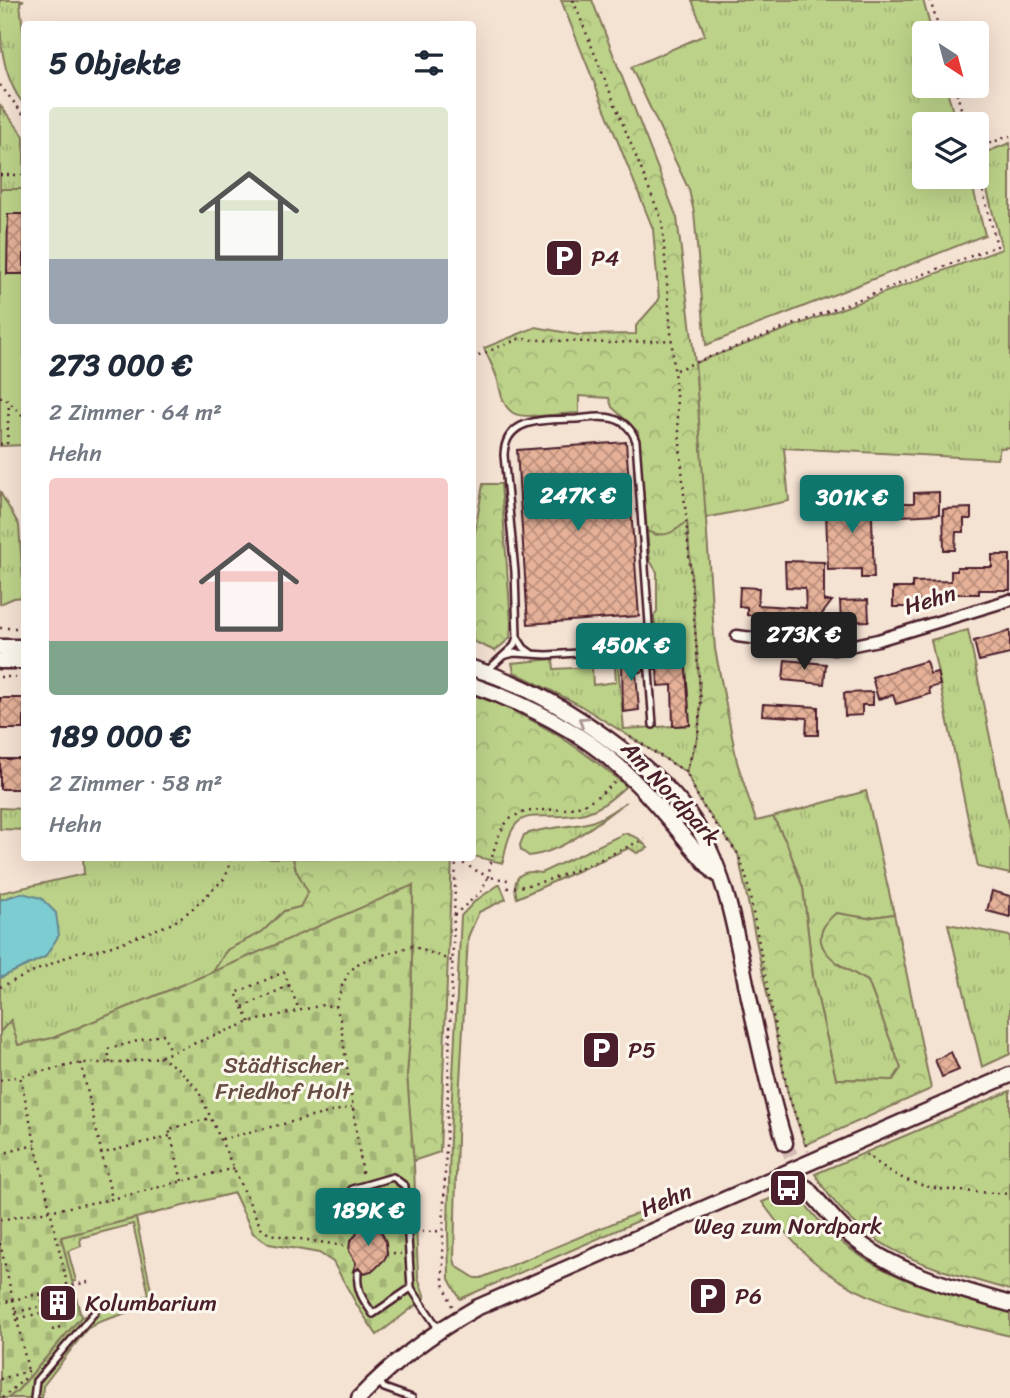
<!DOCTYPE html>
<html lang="de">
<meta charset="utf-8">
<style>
:root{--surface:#fff;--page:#f2f2f3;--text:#1f2937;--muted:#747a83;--accent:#0f766e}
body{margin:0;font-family:Sriracha,sans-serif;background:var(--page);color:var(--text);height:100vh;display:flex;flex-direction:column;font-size:26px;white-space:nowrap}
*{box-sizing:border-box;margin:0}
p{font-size:23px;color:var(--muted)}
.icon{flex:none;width:38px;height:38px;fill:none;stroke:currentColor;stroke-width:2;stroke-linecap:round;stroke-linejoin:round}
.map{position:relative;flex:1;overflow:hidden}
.sheet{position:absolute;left:21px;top:21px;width:455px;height:840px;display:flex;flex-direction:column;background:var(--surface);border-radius:7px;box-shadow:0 7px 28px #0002}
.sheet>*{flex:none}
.needle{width:46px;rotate:144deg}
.controls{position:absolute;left:912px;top:21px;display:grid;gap:14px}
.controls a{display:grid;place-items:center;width:77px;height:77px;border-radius:7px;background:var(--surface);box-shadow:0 7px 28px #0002;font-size:35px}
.price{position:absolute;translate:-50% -60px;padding:0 16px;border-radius:7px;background:var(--accent);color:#fff;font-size:23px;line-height:46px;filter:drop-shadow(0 2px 4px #0008)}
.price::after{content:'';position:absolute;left:50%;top:42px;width:21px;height:16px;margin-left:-10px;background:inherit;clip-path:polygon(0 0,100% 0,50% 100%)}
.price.on{background:#222;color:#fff}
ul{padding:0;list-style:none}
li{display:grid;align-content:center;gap:14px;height:371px;padding:0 28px}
li span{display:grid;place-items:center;height:217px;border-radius:7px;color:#555}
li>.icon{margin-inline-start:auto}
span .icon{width:126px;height:126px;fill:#fffc;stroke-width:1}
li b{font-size:30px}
h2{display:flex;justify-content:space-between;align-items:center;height:84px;padding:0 28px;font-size:30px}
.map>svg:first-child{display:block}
.grass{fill:url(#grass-tufts);stroke:#83785a;stroke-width:2}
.forest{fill:url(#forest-crowns);stroke:#83785a;stroke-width:2}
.cemetery{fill:url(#cemetery-stones);stroke:#83785a;stroke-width:2}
.pitch{fill:#bcd289;stroke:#83785a;stroke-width:2}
.water{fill:#7bccd1;stroke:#67878f;stroke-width:2}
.building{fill:url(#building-cross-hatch);stroke:#4a1f2b;stroke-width:2}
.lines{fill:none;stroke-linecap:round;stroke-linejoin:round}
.secondary-tunnel{stroke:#d2bbb1;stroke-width:14;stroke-dasharray:14 7;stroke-linecap:butt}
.lane-casing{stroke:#4a1f2b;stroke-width:10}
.street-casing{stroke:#4a1f2b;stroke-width:15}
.secondary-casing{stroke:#4a1f2b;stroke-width:19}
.path{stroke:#4a1f2b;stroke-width:2.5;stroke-dasharray:2 5;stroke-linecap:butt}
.lane{stroke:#fbf7ec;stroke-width:5}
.street{stroke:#fbf7ec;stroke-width:10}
.secondary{stroke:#fbf7ec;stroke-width:14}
.oneway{stroke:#ab9695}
.labels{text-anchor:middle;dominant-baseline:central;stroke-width:6;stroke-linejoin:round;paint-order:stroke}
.poi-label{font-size:23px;fill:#4a1f2b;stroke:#fbf7ec;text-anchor:start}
.street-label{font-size:23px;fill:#4a1f2b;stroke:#fbf7ec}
.park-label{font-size:23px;fill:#664c42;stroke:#fbf7ec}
</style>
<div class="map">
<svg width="1010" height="1398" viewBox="0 0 1010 1398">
<defs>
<pattern id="grass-tufts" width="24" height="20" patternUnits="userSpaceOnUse" patternTransform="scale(1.75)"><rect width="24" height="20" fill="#bcd289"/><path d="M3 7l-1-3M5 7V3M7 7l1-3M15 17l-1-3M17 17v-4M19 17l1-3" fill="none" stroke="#a3b476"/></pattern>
<pattern id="forest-crowns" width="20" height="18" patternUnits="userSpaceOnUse" patternTransform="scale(1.75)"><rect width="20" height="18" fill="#bcd289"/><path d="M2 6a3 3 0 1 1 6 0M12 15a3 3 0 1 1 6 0" fill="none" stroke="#a3b476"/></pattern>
<pattern id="cemetery-stones" width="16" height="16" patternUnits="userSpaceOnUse" patternTransform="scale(1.75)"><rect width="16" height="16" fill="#bcd289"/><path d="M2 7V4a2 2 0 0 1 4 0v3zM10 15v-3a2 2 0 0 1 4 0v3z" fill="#a3b476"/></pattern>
<pattern id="building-cross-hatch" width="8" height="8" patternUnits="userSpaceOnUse" patternTransform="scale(1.75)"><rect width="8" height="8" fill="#e5b198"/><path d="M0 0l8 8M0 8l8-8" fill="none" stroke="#bc8f7c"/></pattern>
</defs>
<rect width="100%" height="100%" fill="#f4e2d3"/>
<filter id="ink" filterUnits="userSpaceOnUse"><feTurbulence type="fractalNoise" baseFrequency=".0143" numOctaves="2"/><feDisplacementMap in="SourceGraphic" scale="14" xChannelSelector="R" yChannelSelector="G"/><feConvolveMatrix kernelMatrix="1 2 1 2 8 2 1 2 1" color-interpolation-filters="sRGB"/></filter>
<g filter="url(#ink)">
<!-- grass -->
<g class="grass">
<path d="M 0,0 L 24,0 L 20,2 L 24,41 L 24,105 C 0,74 0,38 0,0 Z"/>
<polygon points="692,0 923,0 932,33 924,33 924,86 946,86 956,124 924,124 924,177 970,177 985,235 706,345 694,212 689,190 631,67 705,35"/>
<polygon points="0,105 24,136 24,189 0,189"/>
<polygon points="1010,143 1010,447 1000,448 997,459 784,448 789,501 705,518 695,363 1002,249 978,155"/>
<polygon points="0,492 19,525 24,597 14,598 0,604"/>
<polygon points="687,520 701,704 698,736 686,772 578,704 514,672 512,663 553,659 554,669 592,667 593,685 616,682 614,655 617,655 624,729 690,725 685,655 657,657 654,616 657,611 657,572 650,561 647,531 657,535"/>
<polygon points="968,630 1010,835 1010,874 978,867 931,640"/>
<polygon points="866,791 894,914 867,918 836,913 837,964 868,981 901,1068 893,1080 836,1079 813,977 803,888 787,844 773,817"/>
<path d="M 626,802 C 597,822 565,852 529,856 L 521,850 L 520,845 L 524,835 C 545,826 569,828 591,822 C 604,818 615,809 626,802 Z"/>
<polygon points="0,808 24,809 24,830 0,829"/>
<path d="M 625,833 L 638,838 L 648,848 L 637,853 L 629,848 L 517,898 C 511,877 521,869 541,873 Z"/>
<polygon points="83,858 293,858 296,870 309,892 300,907 284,911 262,932 227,950 213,972 53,1038 18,1045 10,1021 0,1032 0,978 45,957 22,893 0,900 0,893 84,874"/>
<polygon points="500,884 506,899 479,912 468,937 457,1136 454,1259 456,1266 475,1278 481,1278 642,1211 645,1218 460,1299 449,1279 448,1230 450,1136 461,916 475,901"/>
<polygon points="948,924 1010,936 1010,1054 982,1067"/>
</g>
<!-- forest -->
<g class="forest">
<path d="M 561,0 L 592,0 L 677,218 L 695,363 L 715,649 L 737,762 L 756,821 L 773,817 L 787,844 L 803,888 L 813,977 L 836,1079 L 893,1080 L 901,1068 L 868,981 C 841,966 797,945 836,913 L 867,918 L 894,914 L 931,1089 L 805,1145 L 788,1094 L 738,854 L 701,803 L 686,772 L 698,736 L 701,704 L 687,521 C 675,532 665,539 647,531 L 638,432 L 612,407 L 609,398 L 579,396 L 579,413 C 564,413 525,420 513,413 C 501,405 501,390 497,378 C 494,368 488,358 484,348 L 536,327 L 578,335 L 636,334 L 636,326 L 659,300 L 653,229 Z"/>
<polygon points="483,484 501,484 511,623 510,638 495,651 473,641 473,543"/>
<path d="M 472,694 C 533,716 578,745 626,786 C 613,798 598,811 580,814 C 532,823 513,798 503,863 L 473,856 Z"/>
<polygon points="293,858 452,858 440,1152 413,1161 407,1075 411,1023 413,886 213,972 227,950 262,932 284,911 300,907 308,892 296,870"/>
<path d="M 1010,1091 L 1010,1290 C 930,1267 861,1253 815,1174 Z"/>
<path d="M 793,1190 C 806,1205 818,1221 833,1235 C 883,1280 947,1294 1010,1313 L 1010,1336 C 942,1319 865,1308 811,1259 C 792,1242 777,1223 762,1202 Z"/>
<polygon points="136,1218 154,1304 99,1322 87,1329 43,1386 42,1398 8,1398 18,1390 81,1317 149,1295 133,1224 80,1238 81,1246 68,1251 76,1281 71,1282 61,1237"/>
</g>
<!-- cemetery -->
<polygon class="cemetery" points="413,885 411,1023 407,1075 414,1165 418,1277 425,1298 377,1335 358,1307 333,1262 319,1253 269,1244 253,1233 234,1193 61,1237 81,1317 18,1390 8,1398 0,1398 0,1032 11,1020 18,1045 53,1038 213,972"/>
<!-- pitch -->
<polygon class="pitch" points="0,189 24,189 24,445 0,446"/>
<!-- water -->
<polygon class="water" points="22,893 41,898 56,913 59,935 45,957 0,978 0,900"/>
<!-- building -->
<g class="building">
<polygon points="8,214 24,214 24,274 7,274"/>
<polygon points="626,442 639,616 528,624 517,450"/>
<polygon points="871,487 874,578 861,578 861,569 828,570 826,511 849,511 848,488"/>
<polygon points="939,492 939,514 903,516 903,503 914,503 914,493"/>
<polygon points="971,508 971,519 964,519 964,532 956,532 955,550 944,550 943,509"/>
<polygon points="992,555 1010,555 1010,590 979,590 979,594 952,594 952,600 913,601 913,607 893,607 893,588 912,588 912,582 951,581 951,571 957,571 957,567 992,567"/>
<polygon points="785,561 824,562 824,601 832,601 815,623 807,623 808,626 776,623 777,618 747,615 747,607 739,606 740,587 759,588 758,605 806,608 805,588 786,587"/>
<polygon points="868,600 869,621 841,622 840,601"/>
<polygon points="1010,631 1010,654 979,661 974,641"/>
<polygon points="685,655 690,725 673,726 672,685 658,686 657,669 654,669 653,657"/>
<polygon points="636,658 643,660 644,671 636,673 639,710 623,712 622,660"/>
<polygon points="785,660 826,664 824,684 783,680"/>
<polygon points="926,661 930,674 937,672 940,685 929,688 930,694 896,704 893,695 878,699 872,677"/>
<polygon points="873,692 873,705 862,705 862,715 845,716 844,693"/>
<rect x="0" y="698" width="24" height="31"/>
<polygon points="763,704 818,707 818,735 806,735 807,718 762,715"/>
<rect x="0" y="759" width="24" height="30"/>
<polygon points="992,891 1010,896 1010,917 987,911"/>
<polygon points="951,1052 959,1070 942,1077 935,1060"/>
<polygon points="354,1223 374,1225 382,1233 386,1242 387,1254 384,1260 374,1270 365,1273 359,1268 353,1271 356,1263 349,1251 350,1241 357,1234"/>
</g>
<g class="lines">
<!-- secondary-tunnel -->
<polyline class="secondary-tunnel" points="785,1143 807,1188"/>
<defs>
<g id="lane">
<polyline points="517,637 524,648 531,653"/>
<polyline points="638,641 648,658 653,725"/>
<path d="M 488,670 L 503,656 L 514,653 L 547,655 L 623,650 C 636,644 645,638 649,624 L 636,441 C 632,430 626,422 614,419 C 603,415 588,418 576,419 C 548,420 505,416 504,455 L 515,572 L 517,637 L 514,646 L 503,656"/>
<polyline points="367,1213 353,1205 349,1194 352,1189 393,1177 405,1186 411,1288 438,1328"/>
<path d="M 358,1273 C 356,1290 363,1300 373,1314 L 411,1288"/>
<polyline points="378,1380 384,1388 412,1398"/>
<polyline points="34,1398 36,1381 95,1312"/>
</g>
<polyline id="street" points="737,636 835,649 878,640 1010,600"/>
<g id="secondary">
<polyline points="0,647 24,647"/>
<polyline points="0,661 24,661"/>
<path d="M 472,668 C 522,683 566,708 608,739 C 638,761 667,784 689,814 C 723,862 734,922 745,979 C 757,1034 768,1089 785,1143"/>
<path d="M 472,685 C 532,706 589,735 633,780 C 663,809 687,843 715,873"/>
<path d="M 807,1188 C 821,1204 835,1222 851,1236 C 896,1274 956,1288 1010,1304"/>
<path d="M 359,1398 C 393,1362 434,1332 476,1308 L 1010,1075"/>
</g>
</defs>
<!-- lane casing -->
<use href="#lane" class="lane-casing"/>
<!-- street casing -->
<use href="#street" class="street-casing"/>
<!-- secondary casing -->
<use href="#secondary" class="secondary-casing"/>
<!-- path -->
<g class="path">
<polyline points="573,0 662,221 701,704 698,736 686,772"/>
<polyline points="930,0 940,33"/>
<polyline points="0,85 24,115"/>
<polyline points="955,86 965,124"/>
<polyline points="976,148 1010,136"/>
<polyline points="0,175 24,175"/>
<polyline points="472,358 519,339 610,343 672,340"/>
<polyline points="676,370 997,246 976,165"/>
<polyline points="0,397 4,397 24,417"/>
<polyline points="0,444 7,444 9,403"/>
<polyline points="0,628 24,628"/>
<polyline points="0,677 24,677"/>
<polyline points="630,737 686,772 702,805 738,854 746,876 788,1094 808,1151"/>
<path d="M 457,860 L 488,877 C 491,861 496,833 508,821 C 523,806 551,812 570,808 C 588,805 603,793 616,781"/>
<path d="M 507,888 C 556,884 601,858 645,839"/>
<polyline points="454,915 481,892 488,877 508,880"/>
<polyline points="0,987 82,950 90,952 112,946 173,923 191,910 224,879 228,871 230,858"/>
<polyline points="243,1007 290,985"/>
<polyline points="336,1007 342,986 349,972 360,962 412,946 452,961"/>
<polyline points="250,1022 236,993 284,972 299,1010"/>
<polyline points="159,1057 179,1069 198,1090 261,1228 269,1234 345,1246"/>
<polyline points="81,1063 112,1199"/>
<polyline points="110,1063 108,1049 164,1034 170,1052"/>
<polyline points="0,1080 20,1076"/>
<polyline points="222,1139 352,1107"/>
<polyline points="0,1154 35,1145"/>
<polyline points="100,1154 170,1136"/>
<path d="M 866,1154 C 880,1165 895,1176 912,1182 C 942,1193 978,1191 1010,1194"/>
<polyline points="182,1181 169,1129 211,1118"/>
<polyline points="0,1220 112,1199 235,1168"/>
<polyline points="415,1232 443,1231"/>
<polyline points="0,1243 13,1300 0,1303"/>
<polyline points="386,1252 401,1254"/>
<polyline points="40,1294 43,1306 47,1305"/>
<polyline points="452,1306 443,1281 443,1231 456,858"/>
<polyline points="16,1312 43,1306 44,1312 72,1306 20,1076 81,1063 121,1063 159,1057 250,1022 323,1005 336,1007 340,1019 363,1177"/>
<polyline points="17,1319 28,1371"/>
<polyline points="52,1330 59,1328 57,1319 44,1312 17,1319 13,1300 88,1282"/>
<polyline points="0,1379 29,1371"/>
<polyline points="2,1398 29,1375"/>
</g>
<!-- lane -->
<use href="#lane" class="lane"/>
<!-- street -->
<use href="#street" class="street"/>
<!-- secondary -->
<use href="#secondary" class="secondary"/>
</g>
<!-- one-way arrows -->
<defs><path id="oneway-chevron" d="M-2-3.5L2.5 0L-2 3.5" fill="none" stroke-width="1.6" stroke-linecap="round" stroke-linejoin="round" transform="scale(1.75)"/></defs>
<use class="oneway" href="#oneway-chevron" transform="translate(583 721) rotate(-146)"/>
</g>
<!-- icons -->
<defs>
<symbol id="parking-square" viewBox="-11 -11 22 22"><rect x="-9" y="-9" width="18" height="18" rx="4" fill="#4a1f2b" stroke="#fbf7ec"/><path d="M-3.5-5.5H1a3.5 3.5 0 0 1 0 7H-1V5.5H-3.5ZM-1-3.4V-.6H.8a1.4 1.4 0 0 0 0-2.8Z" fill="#fff"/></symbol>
<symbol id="bus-square" viewBox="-11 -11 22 22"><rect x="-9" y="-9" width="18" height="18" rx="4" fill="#4a1f2b" stroke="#fbf7ec"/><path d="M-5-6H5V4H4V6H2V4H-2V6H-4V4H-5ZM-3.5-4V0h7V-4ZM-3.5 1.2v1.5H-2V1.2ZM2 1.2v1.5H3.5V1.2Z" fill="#fff"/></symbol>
<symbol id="building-square" viewBox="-11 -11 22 22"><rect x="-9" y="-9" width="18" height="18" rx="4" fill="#4a1f2b" stroke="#fbf7ec"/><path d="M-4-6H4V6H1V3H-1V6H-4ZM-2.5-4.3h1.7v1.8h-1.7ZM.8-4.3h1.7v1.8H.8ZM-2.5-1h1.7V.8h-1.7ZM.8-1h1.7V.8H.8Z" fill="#fff"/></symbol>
</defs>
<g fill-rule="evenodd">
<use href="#parking-square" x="542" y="236" width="44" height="44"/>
<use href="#parking-square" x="579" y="1028" width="44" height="44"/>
<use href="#bus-square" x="766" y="1166" width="44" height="44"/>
<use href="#parking-square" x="686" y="1274" width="44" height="44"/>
<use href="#building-square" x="36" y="1281" width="44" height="44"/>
</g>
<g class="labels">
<!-- poi labels -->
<g class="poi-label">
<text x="591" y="258">P4</text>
<text x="628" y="1050">P5</text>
<text x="788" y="1226" text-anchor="middle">Weg zum Nordpark</text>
<text x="735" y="1296">P6</text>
<text x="85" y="1303">Kolumbarium</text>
</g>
<!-- street labels -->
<g class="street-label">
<text transform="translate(930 600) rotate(-17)">Hehn</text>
<text transform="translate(671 793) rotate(47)">Am Nordpark</text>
<text transform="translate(666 1200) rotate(-23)">Hehn</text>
</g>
<!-- park labels -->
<g class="park-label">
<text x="283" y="1065">Städtischer<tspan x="283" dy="26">Friedhof Holt</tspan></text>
</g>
</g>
</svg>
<div class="controls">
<a><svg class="needle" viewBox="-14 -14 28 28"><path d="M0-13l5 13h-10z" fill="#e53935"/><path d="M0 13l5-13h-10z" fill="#747a83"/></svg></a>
<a><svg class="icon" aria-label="layers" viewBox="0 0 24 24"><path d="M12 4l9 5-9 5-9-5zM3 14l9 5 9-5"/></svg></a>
</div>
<b class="price" style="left:578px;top:533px">247K €</b>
<b class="price" style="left:852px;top:535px">301K €</b>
<b class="price on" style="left:804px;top:672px">273K €</b>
<b class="price" style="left:631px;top:683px">450K €</b>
<b class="price" style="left:368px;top:1248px">189K €</b>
<section class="sheet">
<h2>5 Objekte<svg class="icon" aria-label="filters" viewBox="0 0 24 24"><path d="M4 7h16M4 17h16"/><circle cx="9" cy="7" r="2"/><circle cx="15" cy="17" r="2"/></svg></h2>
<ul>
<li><span style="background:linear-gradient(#dfe7d0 70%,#9aa5b1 0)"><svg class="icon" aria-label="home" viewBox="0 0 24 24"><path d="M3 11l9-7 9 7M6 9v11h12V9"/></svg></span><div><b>273 000 €</b><p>2 Zimmer · 64 m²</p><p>Hehn</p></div></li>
<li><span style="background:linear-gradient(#f6c9c9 75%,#7fa58c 0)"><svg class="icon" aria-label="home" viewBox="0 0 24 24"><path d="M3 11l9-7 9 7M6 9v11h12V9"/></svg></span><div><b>189 000 €</b><p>2 Zimmer · 58 m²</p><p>Hehn</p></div></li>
</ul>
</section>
</div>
